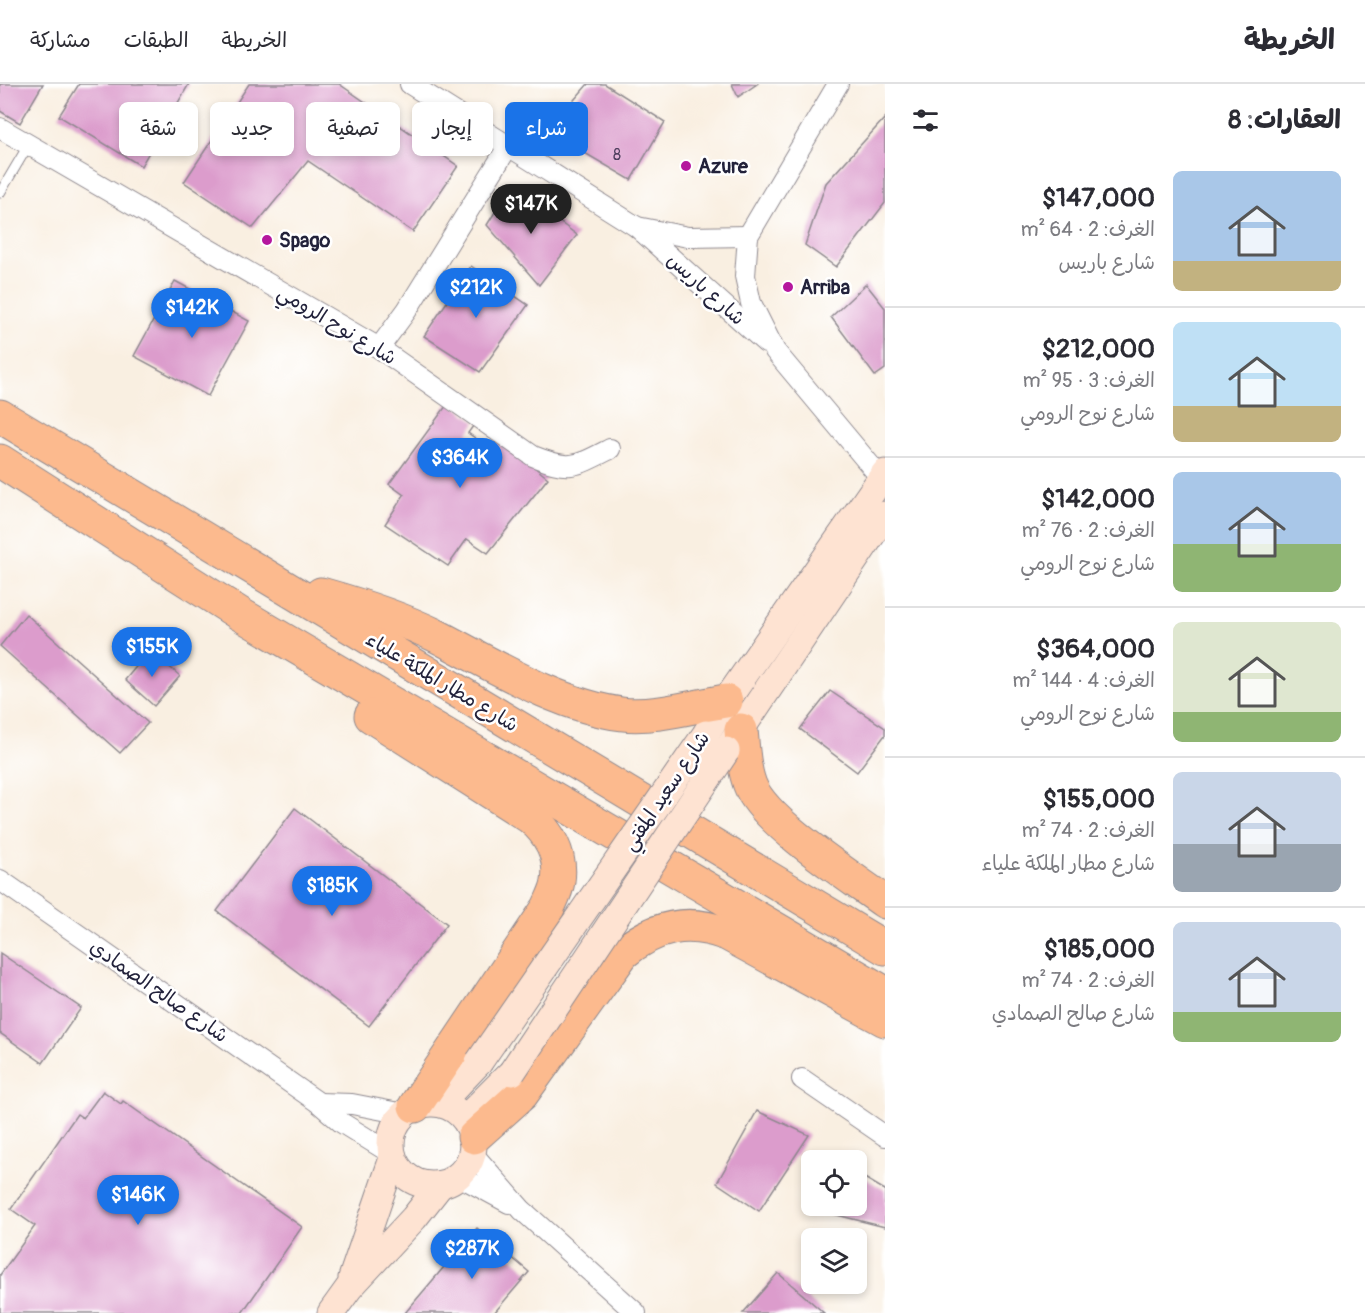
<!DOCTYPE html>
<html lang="ar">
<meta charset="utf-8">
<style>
:root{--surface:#fff;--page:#f7f7f7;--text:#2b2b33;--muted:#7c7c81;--line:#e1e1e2;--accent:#1a73e8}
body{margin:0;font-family:Pangolin,"Playpen Sans Arabic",sans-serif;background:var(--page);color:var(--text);direction:rtl;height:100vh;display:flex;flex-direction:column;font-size:22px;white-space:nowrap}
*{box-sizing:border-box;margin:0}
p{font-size:20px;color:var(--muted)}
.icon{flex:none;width:33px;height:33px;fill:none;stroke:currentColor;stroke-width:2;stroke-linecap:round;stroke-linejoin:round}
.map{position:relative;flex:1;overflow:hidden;direction:ltr}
.side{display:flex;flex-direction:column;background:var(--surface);width:480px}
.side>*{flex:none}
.banner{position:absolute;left:18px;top:18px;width:570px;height:54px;direction:rtl;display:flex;gap:12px}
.controls{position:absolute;left:801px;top:1066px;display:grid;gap:12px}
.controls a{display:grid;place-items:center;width:66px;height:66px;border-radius:9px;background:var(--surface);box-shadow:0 3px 9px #0003;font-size:30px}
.price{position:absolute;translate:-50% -51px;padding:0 14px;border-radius:21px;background:var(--accent);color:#fff;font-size:20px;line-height:39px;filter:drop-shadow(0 2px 3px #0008)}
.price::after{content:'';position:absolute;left:50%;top:36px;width:18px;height:14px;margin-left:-9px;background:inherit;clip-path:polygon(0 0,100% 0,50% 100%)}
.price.on{background:#222;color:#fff}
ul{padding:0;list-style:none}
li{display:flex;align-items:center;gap:18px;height:150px;padding:0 24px}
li+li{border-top:2px solid var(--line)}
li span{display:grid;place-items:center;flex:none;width:168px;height:120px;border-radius:9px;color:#555}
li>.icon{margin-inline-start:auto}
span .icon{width:72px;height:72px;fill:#fffc;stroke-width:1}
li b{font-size:26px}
h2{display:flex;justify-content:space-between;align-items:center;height:72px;padding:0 24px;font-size:26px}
.tag{padding:0 21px;border-radius:9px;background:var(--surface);box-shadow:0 3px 9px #0003;font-size:21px;line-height:54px}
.tag.on{background:var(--accent);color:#fff}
header{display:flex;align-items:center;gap:36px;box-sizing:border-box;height:84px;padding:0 30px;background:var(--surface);border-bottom:2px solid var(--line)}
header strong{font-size:28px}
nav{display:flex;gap:33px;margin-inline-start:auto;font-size:21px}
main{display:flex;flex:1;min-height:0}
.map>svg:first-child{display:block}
.building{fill:#dc9ccc}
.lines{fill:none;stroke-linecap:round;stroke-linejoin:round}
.lane-casing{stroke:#8e888e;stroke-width:11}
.street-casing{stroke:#8e888e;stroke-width:22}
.secondary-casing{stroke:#8e888e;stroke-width:29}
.highway-casing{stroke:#8e888e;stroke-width:35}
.lane{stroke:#fff;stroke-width:9}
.street{stroke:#fff;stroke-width:20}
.secondary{stroke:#fee3d2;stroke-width:27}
.highway{stroke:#fcba8e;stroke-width:33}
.secondary-bridge-casing{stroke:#8e888e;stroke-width:29;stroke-linecap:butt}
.secondary-bridge{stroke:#fee3d2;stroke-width:27}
.poi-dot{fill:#b5179e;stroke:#fff;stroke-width:2}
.labels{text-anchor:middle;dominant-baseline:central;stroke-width:5;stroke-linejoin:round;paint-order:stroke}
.number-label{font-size:16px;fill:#50405f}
.poi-label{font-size:20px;font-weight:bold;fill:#22223b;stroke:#fff;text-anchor:start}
.street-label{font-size:20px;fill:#22223b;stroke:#fff}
</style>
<header>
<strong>الخريطة</strong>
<nav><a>الخريطة</a><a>الطبقات</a><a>مشاركة</a></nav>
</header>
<main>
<section class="side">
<h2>العقارات: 8<svg class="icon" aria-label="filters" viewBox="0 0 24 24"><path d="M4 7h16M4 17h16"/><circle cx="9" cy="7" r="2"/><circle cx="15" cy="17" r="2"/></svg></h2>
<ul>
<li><span style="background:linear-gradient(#a9c7e8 75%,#c2b280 0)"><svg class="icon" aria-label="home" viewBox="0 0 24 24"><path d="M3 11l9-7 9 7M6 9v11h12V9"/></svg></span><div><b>$147,000</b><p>الغرف: 2 · 64 m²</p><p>شارع باريس</p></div></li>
<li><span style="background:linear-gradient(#bfe0f5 70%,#c2b280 0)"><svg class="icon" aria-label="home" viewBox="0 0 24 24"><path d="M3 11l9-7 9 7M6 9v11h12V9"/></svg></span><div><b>$212,000</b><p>الغرف: 3 · 95 m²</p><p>شارع نوح الرومي</p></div></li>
<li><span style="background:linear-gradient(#a9c7e8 60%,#8fb573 0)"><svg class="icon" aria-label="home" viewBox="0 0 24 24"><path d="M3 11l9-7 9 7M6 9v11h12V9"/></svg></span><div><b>$142,000</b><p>الغرف: 2 · 76 m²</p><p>شارع نوح الرومي</p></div></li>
<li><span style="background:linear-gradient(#dfe7d0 75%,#8fb573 0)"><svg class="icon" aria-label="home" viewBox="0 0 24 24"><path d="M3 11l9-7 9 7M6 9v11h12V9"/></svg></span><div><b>$364,000</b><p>الغرف: 4 · 144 m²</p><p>شارع نوح الرومي</p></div></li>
<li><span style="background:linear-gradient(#c9d6e8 60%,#9aa5b1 0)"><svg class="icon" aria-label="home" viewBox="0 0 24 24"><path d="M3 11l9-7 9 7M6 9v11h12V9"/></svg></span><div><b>$155,000</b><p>الغرف: 2 · 74 m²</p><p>شارع مطار الملكة علياء</p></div></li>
<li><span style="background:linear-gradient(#c9d6e8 75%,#8fb573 0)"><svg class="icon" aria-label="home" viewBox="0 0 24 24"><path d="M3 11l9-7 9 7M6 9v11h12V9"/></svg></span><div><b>$185,000</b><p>الغرف: 2 · 74 m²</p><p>شارع صالح الصمادي</p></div></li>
</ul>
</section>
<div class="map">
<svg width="885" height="1229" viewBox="0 0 885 1229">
<rect width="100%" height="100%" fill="#fff"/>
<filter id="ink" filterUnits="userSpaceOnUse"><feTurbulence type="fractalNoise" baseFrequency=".0167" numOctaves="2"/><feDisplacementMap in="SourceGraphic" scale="12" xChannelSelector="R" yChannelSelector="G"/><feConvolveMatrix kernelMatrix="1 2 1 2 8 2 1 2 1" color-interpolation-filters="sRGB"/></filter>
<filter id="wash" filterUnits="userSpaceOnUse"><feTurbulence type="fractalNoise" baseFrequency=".008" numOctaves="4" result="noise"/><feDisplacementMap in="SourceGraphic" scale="24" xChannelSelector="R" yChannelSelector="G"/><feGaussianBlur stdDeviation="1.35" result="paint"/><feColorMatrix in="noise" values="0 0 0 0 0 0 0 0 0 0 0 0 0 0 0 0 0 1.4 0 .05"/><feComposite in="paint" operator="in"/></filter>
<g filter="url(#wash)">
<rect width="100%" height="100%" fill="#f9efe1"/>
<g id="blocks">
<!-- building -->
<g class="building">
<polygon points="0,0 43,0 20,39 0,27"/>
<polygon points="79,0 189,0 141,82 59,32"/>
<polygon points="249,0 339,0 458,82 413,148 308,77 253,144 184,98"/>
<polygon points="588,0 605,0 665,38 631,96 547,47"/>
<polygon points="732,0 757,0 738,13"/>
<polygon points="885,34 885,119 836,183 805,161 826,99"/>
<polygon points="508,107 539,123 577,151 539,201 487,141"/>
<polygon points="471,182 528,221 480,288 424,252"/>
<polygon points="175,197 249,237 208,312 134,272"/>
<polygon points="866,200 885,224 885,285 875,292 831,233"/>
<polygon points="449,318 476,338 468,349 491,365 499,355 548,394 488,469 467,455 448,482 385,440 404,411 389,400"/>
<polygon points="26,530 148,639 120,669 0,562"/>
<polygon points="150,566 180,592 154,622 125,596"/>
<polygon points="830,607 885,644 885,651 857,688 800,645"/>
<polygon points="295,724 447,840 369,942 217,827"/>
<polygon points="0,869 81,924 43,979 0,949"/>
<polygon points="103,1007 121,1020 123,1017 302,1143 242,1229 0,1229 0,1191 35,1142 11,1125 77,1030 83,1034"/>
<polygon points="757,1027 809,1051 759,1127 717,1099"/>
<polygon points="856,1089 885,1106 885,1143 809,1124 810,1122 856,1122"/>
<polygon points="477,1144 529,1188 494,1229 405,1229"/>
<polygon points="778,1189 824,1229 743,1229"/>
</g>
</g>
</g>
<g filter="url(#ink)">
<use href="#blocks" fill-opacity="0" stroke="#8e888e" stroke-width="1.5"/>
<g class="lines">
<defs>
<polyline id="lane" points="0,109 29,60"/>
<g id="street">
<polyline points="410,0 637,143 766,259"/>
<polyline points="838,0 748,152 745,192 751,219 775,267 881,394"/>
<path d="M 0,44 L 379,264 L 533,372 C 570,387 575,383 610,365"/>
<polyline points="637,143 688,153 748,152"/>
<polyline points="379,264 407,226 509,61"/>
<polyline points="0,796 319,1019 342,1039 392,1070"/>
<polyline points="802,995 885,1052"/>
<polyline points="319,1019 352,1020 404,1030"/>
<polyline points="473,1070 522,1126 636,1229"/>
<polyline points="459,1092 509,1119"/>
</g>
<g id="secondary">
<polyline points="706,650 726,617 885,389"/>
<polyline points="729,663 885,431"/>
<circle cx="432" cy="1060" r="41"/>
<polyline points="440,1019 479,978"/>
<polyline points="466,1034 512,988"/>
<polyline points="352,1194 393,1074"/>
<polyline points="331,1229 349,1204 414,1134 440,1101"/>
</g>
<g id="highway">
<polyline points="0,332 885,864"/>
<polyline points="0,377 240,530 885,909"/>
<path d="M 321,510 C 360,521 401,534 437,552 C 493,581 559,622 622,630 C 654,634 694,622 726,617"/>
<path d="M 371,632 L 530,733 C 549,748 562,771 558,797 C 557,806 552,815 548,824 L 415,1022"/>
<path d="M 741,646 C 743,664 743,683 750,701 C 764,738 851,793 885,818"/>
<path d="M 474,1053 L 522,1010 L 623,869 C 655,842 688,835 727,850 L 885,936"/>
</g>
</defs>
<!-- lane casing -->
<use href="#lane" class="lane-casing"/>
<!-- street casing -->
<use href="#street" class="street-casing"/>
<!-- secondary casing -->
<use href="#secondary" class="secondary-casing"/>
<!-- highway casing -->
<use href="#highway" class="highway-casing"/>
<!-- lane -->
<use href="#lane" class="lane"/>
<!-- street -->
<use href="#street" class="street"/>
<!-- secondary -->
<use href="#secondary" class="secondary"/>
<!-- highway -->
<use href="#highway" class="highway"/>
<defs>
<g id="secondary-bridge">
<polyline points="479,978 706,650"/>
<polyline points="512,988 726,667"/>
</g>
</defs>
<!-- secondary-bridge casing -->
<use href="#secondary-bridge" class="secondary-bridge-casing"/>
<!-- secondary-bridge -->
<use href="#secondary-bridge" class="secondary-bridge"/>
</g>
</g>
<!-- markers -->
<g class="poi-dot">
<circle cx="686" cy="82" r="6"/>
<circle cx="267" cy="156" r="6"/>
<circle cx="788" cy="203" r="6"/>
</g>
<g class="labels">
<!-- number labels -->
<g class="number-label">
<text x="617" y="71">8</text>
</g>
<!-- poi labels -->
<g class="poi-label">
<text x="698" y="82">Azure</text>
<text x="279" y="156">Spago</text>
<text x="800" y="203">Arriba</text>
</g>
<!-- street labels -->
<g class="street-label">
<text transform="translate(706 205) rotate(42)">شارع باريس</text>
<text transform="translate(337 241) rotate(31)">شارع نوح الرومي</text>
<text transform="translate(442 598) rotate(31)">شارع مطار الملكة علياء</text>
<text transform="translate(666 707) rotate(-56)">شارع سعيد المفتي</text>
<text transform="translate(159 907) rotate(35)">شارع صالح الصمادي</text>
</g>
</g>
</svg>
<div class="controls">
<a><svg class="icon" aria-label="locate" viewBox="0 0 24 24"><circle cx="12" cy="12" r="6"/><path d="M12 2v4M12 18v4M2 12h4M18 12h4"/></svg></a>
<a><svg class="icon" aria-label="layers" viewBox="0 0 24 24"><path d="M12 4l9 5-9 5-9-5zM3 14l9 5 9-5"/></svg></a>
</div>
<b class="price on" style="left:531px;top:151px">$147K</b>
<b class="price" style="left:476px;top:235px">$212K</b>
<b class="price" style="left:192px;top:255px">$142K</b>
<b class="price" style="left:460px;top:405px">$364K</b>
<b class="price" style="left:152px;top:594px">$155K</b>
<b class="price" style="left:332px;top:833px">$185K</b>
<b class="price" style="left:138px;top:1142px">$146K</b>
<b class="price" style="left:472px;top:1196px">$287K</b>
<div class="banner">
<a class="tag on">شراء</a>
<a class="tag">إيجار</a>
<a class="tag">تصفية</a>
<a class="tag">جديد</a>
<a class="tag">شقة</a>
</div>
</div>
</main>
